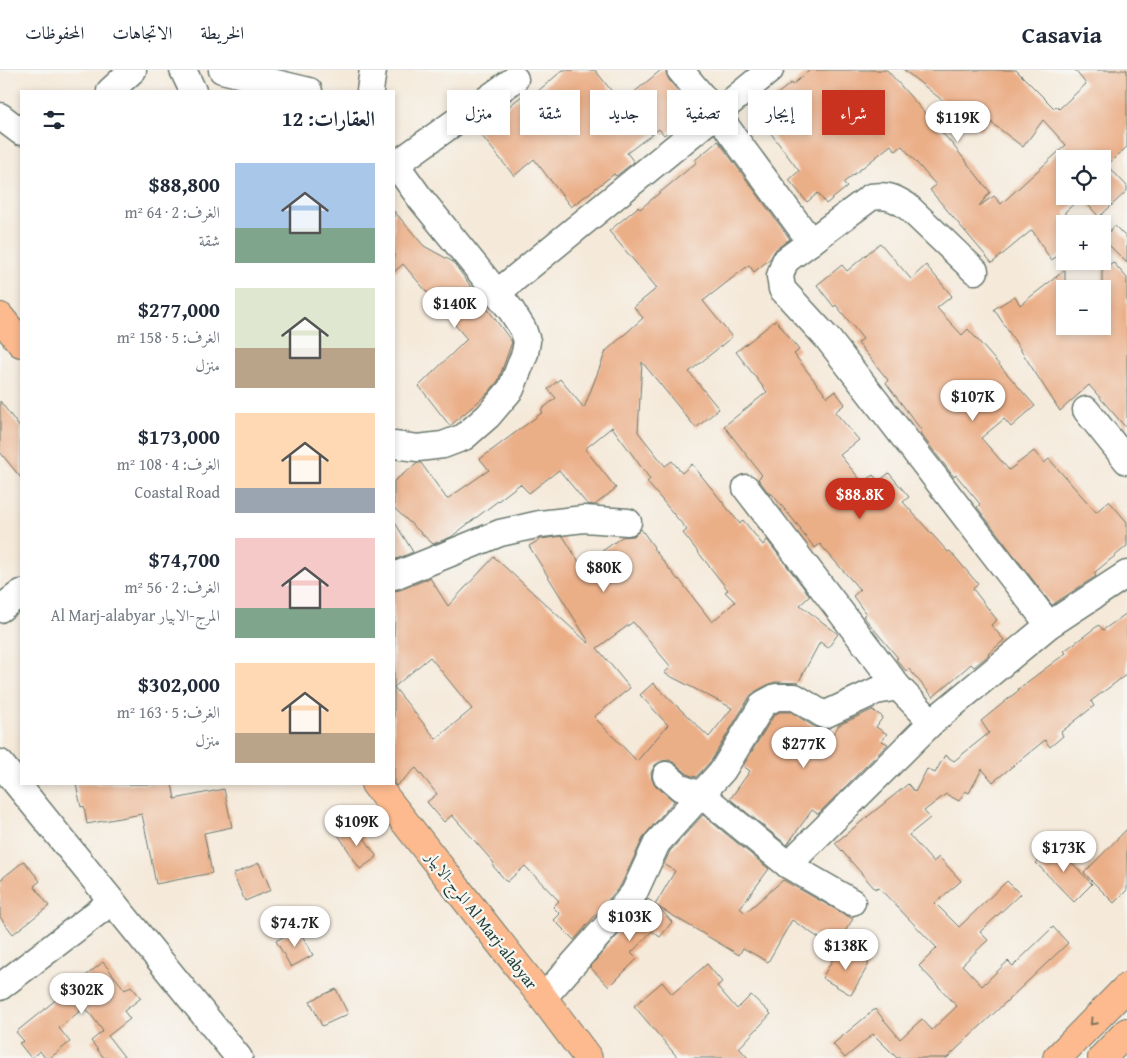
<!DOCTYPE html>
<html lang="ar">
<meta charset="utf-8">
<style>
:root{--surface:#fff;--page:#f6f6f7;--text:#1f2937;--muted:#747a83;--line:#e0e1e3;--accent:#c8321e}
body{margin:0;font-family:"Gentium Book Plus",Amiri,serif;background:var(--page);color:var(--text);direction:rtl;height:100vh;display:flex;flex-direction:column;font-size:19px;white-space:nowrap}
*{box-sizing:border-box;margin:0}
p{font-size:16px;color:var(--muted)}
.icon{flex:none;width:28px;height:28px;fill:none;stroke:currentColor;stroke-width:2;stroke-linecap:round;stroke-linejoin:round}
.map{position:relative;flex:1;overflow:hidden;direction:ltr}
.sheet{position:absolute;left:20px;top:20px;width:375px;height:695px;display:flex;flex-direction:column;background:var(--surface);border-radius:0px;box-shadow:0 2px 8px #0003;direction:rtl}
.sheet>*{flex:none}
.banner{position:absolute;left:410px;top:20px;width:475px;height:45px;direction:rtl;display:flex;gap:10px}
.controls{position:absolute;left:1056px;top:80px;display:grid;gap:10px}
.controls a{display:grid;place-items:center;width:55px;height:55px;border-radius:0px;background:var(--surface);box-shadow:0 2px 8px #0003;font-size:25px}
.price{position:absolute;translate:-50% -42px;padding:0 11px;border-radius:18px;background:#fff;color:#222;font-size:16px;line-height:32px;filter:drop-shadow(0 1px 2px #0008)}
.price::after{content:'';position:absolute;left:50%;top:30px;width:15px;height:11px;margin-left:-8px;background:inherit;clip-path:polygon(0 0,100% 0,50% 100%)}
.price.on{background:var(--accent);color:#fff}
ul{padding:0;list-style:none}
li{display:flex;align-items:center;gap:15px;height:125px;padding:0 20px}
li span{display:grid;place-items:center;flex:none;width:140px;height:100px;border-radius:0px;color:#555}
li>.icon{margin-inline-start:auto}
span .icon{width:60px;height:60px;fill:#fffc;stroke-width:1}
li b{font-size:21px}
h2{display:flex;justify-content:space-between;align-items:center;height:60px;padding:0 20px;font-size:21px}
.tag{padding:0 18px;border-radius:0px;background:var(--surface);box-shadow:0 2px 8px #0003;font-size:18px;line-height:45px}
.tag.on{background:var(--accent);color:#fff}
header{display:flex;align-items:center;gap:30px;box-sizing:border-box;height:70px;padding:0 25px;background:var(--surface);border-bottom:1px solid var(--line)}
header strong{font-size:24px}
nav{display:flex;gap:28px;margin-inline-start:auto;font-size:18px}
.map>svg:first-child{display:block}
.building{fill:#ebaf88;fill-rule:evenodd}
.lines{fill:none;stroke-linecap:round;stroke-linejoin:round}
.minor-casing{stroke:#6a796e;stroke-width:29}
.major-casing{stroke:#6a796e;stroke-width:30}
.highway-casing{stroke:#6a796e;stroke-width:30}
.minor{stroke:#fff;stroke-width:26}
.major{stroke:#fcba8e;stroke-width:28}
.highway{stroke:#fcba8e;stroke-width:28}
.oneway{stroke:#82755c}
.labels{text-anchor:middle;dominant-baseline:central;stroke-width:4.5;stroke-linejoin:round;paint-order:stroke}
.street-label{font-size:16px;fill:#1f3d34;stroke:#f6f6f2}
</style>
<header>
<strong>Casavia</strong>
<nav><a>الخريطة</a><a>الاتجاهات</a><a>المحفوظات</a></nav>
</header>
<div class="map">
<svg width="1127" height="988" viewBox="0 0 1127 988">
<rect width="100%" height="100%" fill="#f6f6f2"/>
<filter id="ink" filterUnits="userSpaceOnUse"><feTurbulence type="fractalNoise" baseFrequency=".02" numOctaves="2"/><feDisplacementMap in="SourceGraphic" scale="10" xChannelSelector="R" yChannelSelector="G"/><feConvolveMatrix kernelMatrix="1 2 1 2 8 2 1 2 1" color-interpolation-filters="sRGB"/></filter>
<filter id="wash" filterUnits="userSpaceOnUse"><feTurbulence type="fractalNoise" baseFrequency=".0096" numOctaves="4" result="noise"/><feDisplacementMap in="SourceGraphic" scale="20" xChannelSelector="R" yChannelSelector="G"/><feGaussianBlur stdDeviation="1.12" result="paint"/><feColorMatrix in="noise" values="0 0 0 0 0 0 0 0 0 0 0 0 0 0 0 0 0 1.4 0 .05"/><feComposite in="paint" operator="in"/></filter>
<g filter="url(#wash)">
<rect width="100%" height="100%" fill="#f5e9d9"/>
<g id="blocks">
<!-- building -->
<g class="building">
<polygon points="563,0 595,0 621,33 661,0 665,0 669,10 695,42 664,65 659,59 627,83 634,92 616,106 614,104 571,137 534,89 514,106 478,61 528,21 532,26"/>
<path d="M 810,0 L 887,0 L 953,75 L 990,122 L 979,136 L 994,126 L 1001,134 L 1066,75 L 1043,50 L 1023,77 L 989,51 L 981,61 L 904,0 L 1016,0 L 1054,38 L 1056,36 L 1059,39 L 1086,14 L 1075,0 L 1127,0 L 1127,77 L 1107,95 L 1127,116 L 1127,121 L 1099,147 L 1081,127 L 1065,142 L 1065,182 L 1051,190 L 1032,160 L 992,193 L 930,120 L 936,115 L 902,76 L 896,81 L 891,75 L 843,113 L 847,117 L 826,134 L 818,123 L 807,132 L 789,110 L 799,101 L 755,42 L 791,13 L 792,15 ZM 1065,89 L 1102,89 L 1102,126 L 1065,126 Z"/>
<path d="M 718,71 L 790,169 L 776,179 L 770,189 L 754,202 L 749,195 L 703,231 L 732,267 L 689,302 L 719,339 L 696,358 L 642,292 L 638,362 L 665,396 L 672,391 L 682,403 L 692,394 L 740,454 L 743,450 L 763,475 L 767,470 L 810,526 L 800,535 L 838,564 L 828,578 L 820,572 L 798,613 L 776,612 L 769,614 L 756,621 L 750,626 L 711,691 L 696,707 L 689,705 L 676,694 L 669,690 L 662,691 L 655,695 L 651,703 L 652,710 L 656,716 L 674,731 L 644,766 L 621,815 L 574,870 L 554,850 L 560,844 L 553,837 L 559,831 L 525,796 L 507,812 L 492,795 L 494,793 L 452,745 L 444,752 L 427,732 L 437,724 L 416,698 L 396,716 L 394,713 L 394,617 L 436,669 L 472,639 L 430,587 L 394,617 L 394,521 L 400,520 L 430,508 L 448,536 L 494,487 L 588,573 L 589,572 L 529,476 L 541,469 L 563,466 L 579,492 L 588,485 L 591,489 L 622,467 L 634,466 L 641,459 L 654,477 L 653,478 L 678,510 L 679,509 L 712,552 L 735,532 L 725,522 L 728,520 L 683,463 L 687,460 L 647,412 L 650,409 L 612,357 L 585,379 L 616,418 L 595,435 L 587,434 L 559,400 L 529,423 L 520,414 L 451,467 L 433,474 L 394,438 L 394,411 L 418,393 L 421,393 L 447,429 L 489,400 L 480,389 L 543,342 L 541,340 L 556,328 L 548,319 L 560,309 L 584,338 L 606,281 L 643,248 L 634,237 L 657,218 L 609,161 L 638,137 L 640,139 L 697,92 L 695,90 ZM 633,552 L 671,597 L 664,603 L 732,638 L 709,667 L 653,613 L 640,625 L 668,655 L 637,691 L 594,647 L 630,618 L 597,578 Z"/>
<polygon points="394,141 424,176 453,192 512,272 498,311 487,324 450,356 419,316 467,269 403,194 394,202"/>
<polygon points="1115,156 1127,168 1127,193 1102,168"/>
<polygon points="880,173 911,209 926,195 952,226 937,238 962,265 968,259 1035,336 1011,357 1004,349 981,368 1009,400 1034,381 1044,393 1049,389 1096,442 1109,431 1127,452 1127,476 1094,503 1096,506 1052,535 977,437 980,434 956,405 954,407 920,363 922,361 886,313 888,310 858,273 863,269 836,235 834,237 817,215 842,195 847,201"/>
<polygon points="1113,192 1127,208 1127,359 1089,315 1060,341 994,239 1015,226 1020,235 1065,200 1065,256 1102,256 1102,200"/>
<polygon points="776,250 799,280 794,284 827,327 835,321 845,334 835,342 859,370 840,385 863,413 873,405 879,411 889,403 909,427 903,432 948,482 950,481 978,514 973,519 997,550 991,555 1004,570 988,584 989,585 974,597 971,594 933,627 909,599 906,601 896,589 898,588 863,546 866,544 853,526 860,520 820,474 815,478 800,460 801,459 771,423 770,425 758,409 762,405 724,356 767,322 736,282"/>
<polygon points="0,331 21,359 21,408 0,382"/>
<polygon points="394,451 413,482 394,490"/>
<polygon points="1127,543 1127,604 1091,631 1094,636 1061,662 1063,666 1050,677 1045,670 993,712 982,699 969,723 965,721 959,731 946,724 924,741 930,748 909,765 933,792 939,787 961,811 935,833 959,857 1007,811 1020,824 980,862 988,870 962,895 982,916 1008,891 1013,896 1053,857 1068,873 947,988 897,988 873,964 845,988 833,974 875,939 900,969 922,949 932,960 957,936 919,896 937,878 878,817 875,819 835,773 908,714 915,722 927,699 935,703 945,685 954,691 989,663 981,651 1019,620 1018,619 1066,583 1064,581 1099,555 1103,560"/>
<polygon points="872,640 883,647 876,657 887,664 882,671 888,674 818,744 812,740 787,775 730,729 750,701 743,696 774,645 780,642 791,642 816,658 827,659 833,664 839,655"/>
<polygon points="76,714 172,714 175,729 224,719 232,757 204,763 212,803 156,814 142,744 87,754 84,736 81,737"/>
<polygon points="703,745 769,799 740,838 745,843 783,810 853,849 834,878 792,850 768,892 743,878 739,885 655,835 675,801 664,794 670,781"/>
<polygon points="350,755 355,762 361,763 377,787 360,799 337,763"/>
<polygon points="1127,759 1127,820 1114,833 1084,803"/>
<polygon points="1055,775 1092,814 1074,832 1036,793"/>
<polygon points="24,791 40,811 34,816 49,836 13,864 0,847 0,810"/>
<polygon points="259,793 271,820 245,831 233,804"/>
<polygon points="648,829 660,839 672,852 660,867 652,861 631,883 637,889 609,917 590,897"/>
<polygon points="298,858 313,885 291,897 276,871"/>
<polygon points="840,877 869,894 851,925 822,908"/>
<polygon points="103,892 125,920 131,916 141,928 124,941 130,949 108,966 125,988 104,988 91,971 103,961 85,937 59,958 70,972 50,988 45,988 40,981 31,988 19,973 24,971 16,962"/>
<polygon points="707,894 722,912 717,916 737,939 751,925 771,944 739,978 748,988 678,988 634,936 662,912 672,924"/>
<polygon points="336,919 348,944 322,956 310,931"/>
</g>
</g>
</g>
<g filter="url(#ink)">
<use href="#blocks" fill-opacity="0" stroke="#6a796e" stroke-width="1"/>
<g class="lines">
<defs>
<g id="minor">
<polyline points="183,0 193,21"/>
<polyline points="222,0 309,21"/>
<polyline points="680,0 717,44 811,172"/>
<polyline points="110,21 133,0"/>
<polyline points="370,21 373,0"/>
<polyline points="0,46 21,62"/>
<polyline points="394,92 420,128 511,240 523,259 527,271 525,283 511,319 488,346 464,367 443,375 418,378 394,375"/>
<polyline points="395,95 515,9"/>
<path d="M 975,201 L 907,136 C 893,127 887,125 871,127 L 785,191 L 780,206 L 782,219 L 828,269 L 1049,555"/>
<polyline points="497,223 770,0"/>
<polyline points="1086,340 1127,391"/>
<polyline points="746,418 898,617 932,652"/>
<polyline points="394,506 500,463 540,454 584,449 628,452"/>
<polyline points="0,539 21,523"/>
<polyline points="0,693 239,988"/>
<polyline points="666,705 681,718 702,725 788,795 852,832"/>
<polyline points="788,795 932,652 1049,555 1127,504"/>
<polyline points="0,917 111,832"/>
<polyline points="543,928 605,858 634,823 657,773 723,700 763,634 776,627 795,627 824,645 876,621 898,617"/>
</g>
<g id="major">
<polyline points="0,247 21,273"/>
<polyline points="375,714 543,928 588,988"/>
</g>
<g id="highway">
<polyline points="1057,988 1127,917"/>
<polyline points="1102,988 1127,962"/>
</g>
</defs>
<!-- minor casing -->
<use href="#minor" class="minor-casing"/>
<!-- major casing -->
<use href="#major" class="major-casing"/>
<!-- highway casing -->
<use href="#highway" class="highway-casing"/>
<!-- minor -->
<use href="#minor" class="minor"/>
<!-- major -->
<use href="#major" class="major"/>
<!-- highway -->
<use href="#highway" class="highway"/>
</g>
<!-- one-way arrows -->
<defs><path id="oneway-chevron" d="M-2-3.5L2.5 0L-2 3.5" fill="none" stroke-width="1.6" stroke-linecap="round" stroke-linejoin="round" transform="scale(1.25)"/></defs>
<use class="oneway" href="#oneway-chevron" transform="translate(1093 952) rotate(134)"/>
</g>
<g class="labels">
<!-- street labels -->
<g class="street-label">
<text transform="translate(482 850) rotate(52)">المرج-الابيار Al Marj-alabyar</text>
</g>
</g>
</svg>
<div class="controls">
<a><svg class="icon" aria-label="locate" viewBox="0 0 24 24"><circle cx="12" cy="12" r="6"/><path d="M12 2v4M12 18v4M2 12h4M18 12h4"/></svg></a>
<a>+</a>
<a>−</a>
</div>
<b class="price" style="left:958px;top:73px">$119K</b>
<b class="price" style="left:455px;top:259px">$140K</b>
<b class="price" style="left:973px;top:352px">$107K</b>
<b class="price on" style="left:860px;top:450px">$88.8K</b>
<b class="price" style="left:604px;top:523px">$80K</b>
<b class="price" style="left:804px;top:699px">$277K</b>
<b class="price" style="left:357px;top:777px">$109K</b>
<b class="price" style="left:1064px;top:803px">$173K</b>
<b class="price" style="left:630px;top:872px">$103K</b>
<b class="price" style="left:295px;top:878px">$74.7K</b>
<b class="price" style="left:846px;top:901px">$138K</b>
<b class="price" style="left:82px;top:945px">$302K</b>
<div class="banner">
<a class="tag on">شراء</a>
<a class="tag">إيجار</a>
<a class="tag">تصفية</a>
<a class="tag">جديد</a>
<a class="tag">شقة</a>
<a class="tag">منزل</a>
</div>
<section class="sheet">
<h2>العقارات: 12<svg class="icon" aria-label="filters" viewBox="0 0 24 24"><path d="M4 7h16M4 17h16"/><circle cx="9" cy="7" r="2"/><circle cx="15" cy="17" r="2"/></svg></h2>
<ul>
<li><span style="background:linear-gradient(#a9c7e8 65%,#7fa58c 0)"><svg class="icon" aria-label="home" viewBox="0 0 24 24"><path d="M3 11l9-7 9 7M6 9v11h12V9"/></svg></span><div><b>$88,800</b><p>الغرف: 2 · 64 m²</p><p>شقة</p></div></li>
<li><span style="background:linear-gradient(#dfe7d0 60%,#b9a48a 0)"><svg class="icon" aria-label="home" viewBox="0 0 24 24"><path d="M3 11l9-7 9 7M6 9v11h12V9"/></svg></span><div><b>$277,000</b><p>الغرف: 5 · 158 m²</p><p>منزل</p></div></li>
<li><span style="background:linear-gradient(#ffd9b3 75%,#9aa5b1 0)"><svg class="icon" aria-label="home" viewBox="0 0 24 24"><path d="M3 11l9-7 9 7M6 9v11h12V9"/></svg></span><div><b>$173,000</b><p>الغرف: 4 · 108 m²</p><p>Coastal Road</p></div></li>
<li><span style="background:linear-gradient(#f6c9c9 70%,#7fa58c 0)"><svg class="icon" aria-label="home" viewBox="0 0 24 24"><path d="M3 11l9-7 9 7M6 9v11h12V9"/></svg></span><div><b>$74,700</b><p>الغرف: 2 · 56 m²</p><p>المرج-الابيار Al Marj-alabyar</p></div></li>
<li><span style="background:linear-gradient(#ffd9b3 70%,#b9a48a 0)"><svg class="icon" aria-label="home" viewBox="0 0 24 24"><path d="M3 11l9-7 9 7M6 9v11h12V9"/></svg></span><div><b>$302,000</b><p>الغرف: 5 · 163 m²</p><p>منزل</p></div></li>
</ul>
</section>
</div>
